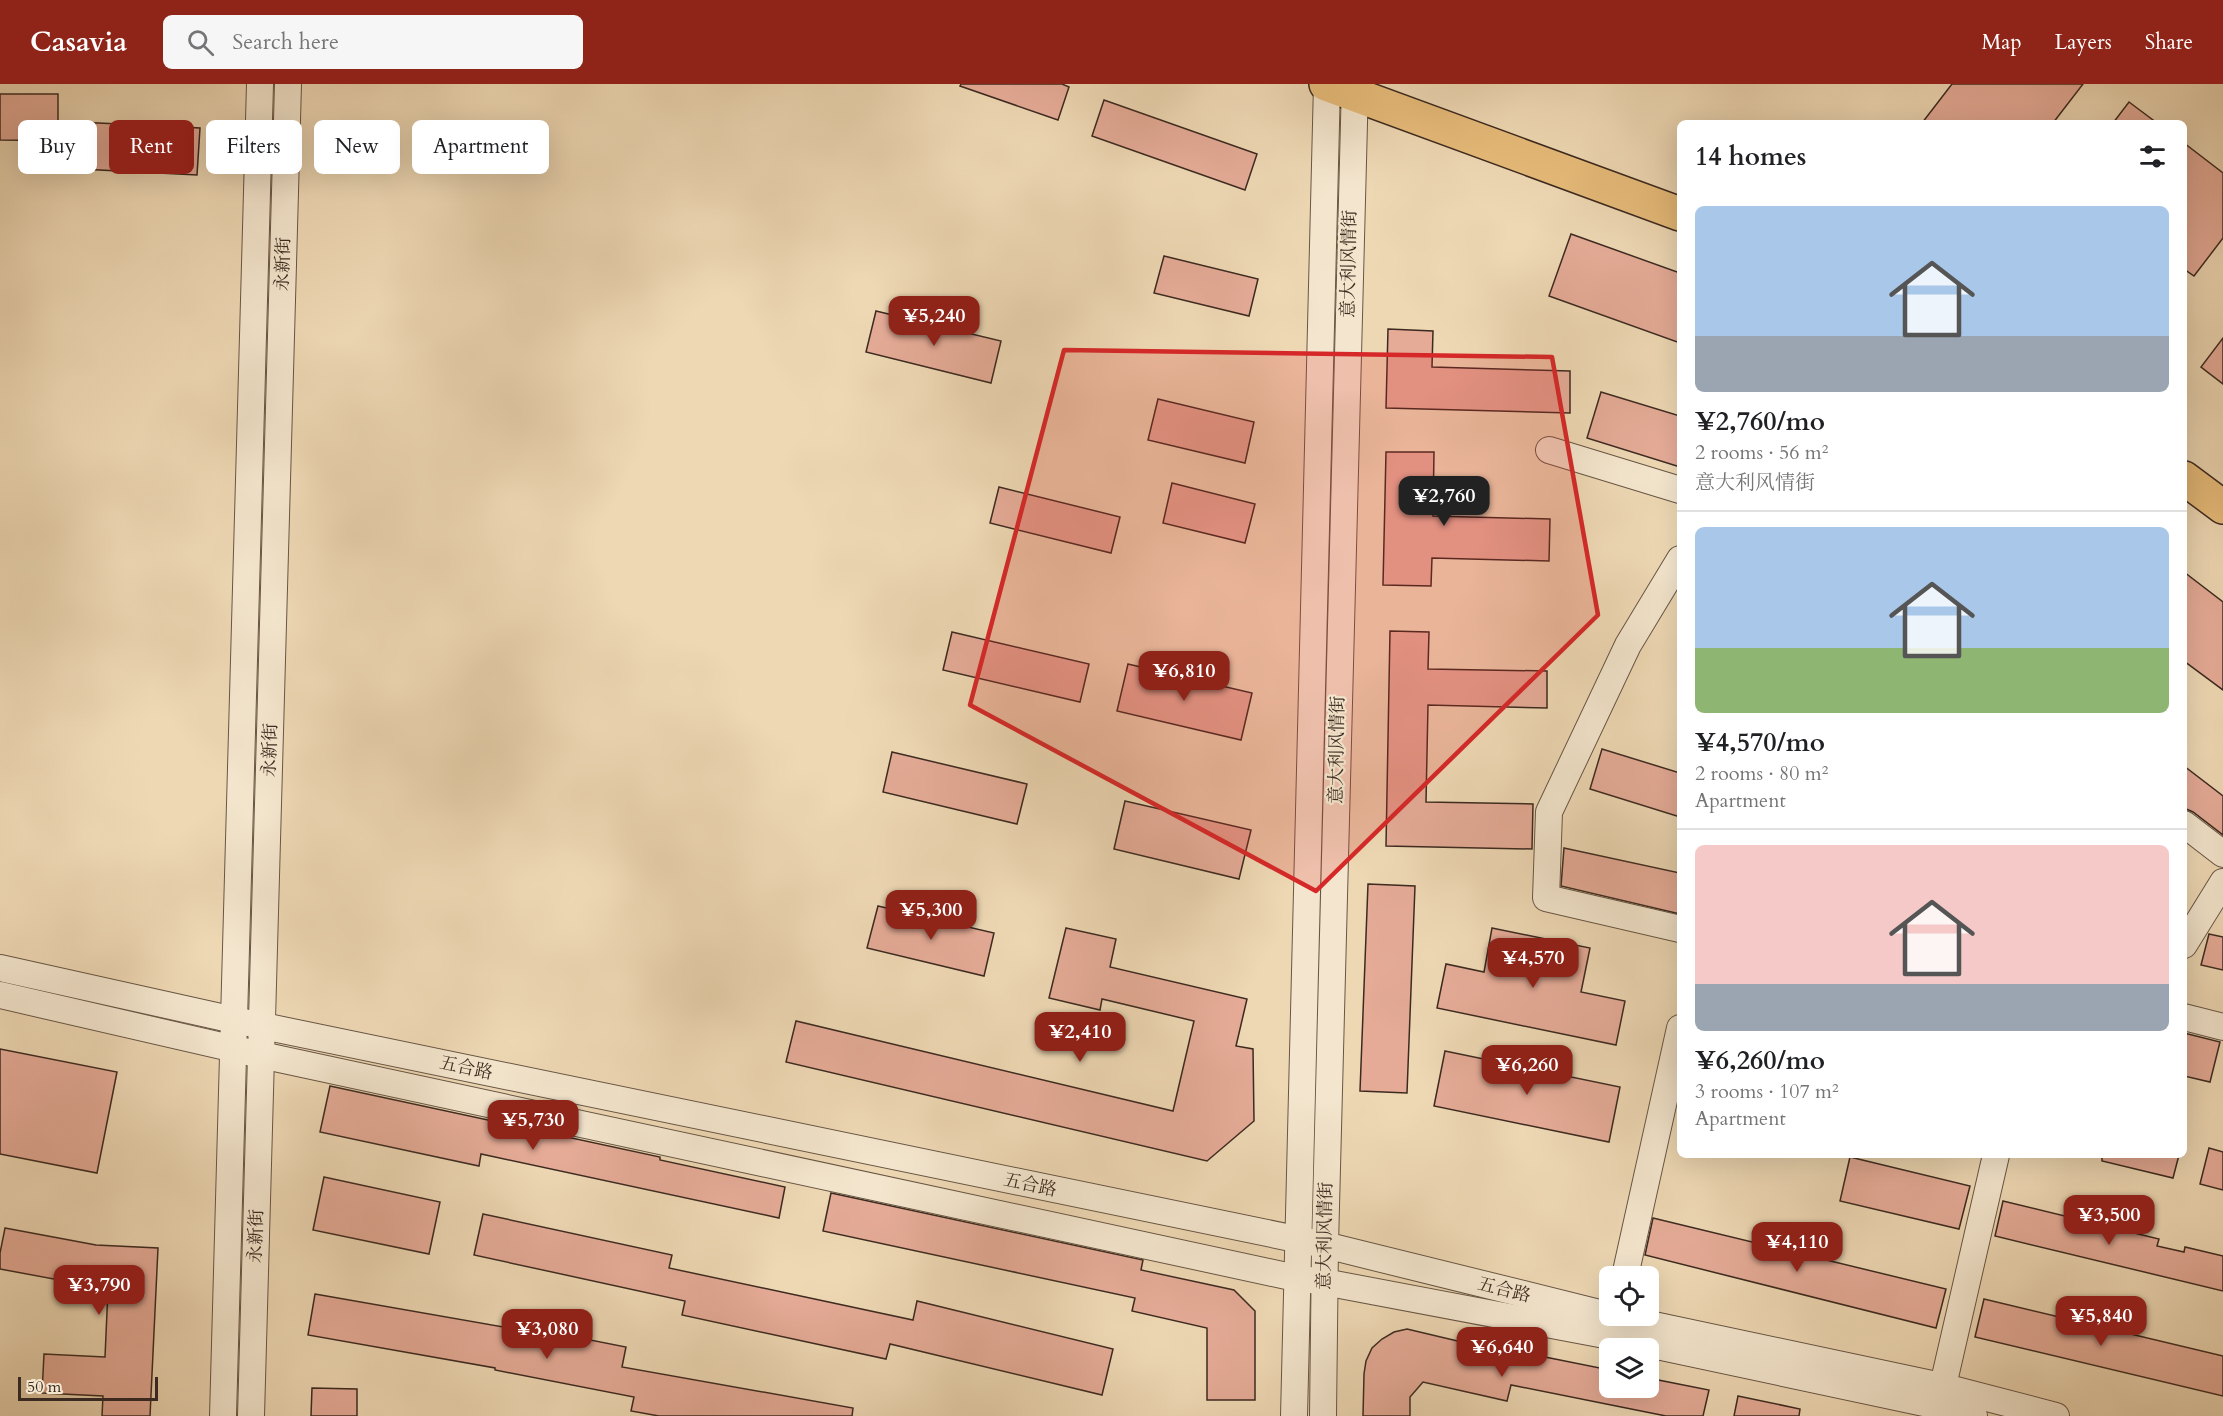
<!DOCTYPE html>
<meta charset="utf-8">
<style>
:root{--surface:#fff;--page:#f6f6f6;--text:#202124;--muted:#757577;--line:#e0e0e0;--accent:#8f2418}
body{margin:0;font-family:Cardo,"Noto Serif SC",serif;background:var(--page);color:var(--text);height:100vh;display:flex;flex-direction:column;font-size:22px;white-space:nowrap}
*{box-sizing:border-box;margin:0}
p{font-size:20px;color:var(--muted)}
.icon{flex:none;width:33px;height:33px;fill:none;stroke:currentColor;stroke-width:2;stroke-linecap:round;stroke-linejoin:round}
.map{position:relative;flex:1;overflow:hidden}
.drawer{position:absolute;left:1677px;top:36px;width:510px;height:1038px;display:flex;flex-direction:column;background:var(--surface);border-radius:9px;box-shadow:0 6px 24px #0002}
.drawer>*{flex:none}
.hud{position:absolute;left:18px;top:36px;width:570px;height:54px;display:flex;gap:12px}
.fabs{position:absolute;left:1599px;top:1182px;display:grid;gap:12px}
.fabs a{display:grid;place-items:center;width:60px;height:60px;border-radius:9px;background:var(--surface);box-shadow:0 6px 24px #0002;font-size:30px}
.scale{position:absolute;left:18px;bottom:15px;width:140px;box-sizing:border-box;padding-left:6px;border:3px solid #3c2a20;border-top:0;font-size:16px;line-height:21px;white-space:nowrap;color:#3c2a20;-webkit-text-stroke:4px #f4e6ce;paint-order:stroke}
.price{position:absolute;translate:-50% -51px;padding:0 14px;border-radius:12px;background:var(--accent);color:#fff;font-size:20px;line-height:39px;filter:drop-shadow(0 2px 3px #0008)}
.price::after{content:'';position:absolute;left:50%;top:36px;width:18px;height:14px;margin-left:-9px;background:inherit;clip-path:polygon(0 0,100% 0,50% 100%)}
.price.current{background:#222;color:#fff}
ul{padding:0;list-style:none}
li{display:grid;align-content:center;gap:12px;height:318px;padding:0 18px}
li+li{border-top:2px solid var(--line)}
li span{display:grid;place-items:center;height:186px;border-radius:9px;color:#555}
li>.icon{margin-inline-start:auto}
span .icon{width:108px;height:108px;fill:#fffc;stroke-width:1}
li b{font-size:26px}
h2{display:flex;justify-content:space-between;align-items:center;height:72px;padding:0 18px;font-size:26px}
.pill{padding:0 21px;border-radius:9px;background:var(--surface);box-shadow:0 6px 24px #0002;font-size:21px;line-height:54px}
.pill.current{background:var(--accent);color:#fff}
header{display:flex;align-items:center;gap:36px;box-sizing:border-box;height:84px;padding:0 30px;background:var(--accent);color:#fff}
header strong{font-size:28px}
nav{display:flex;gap:33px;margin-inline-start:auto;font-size:21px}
.search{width:420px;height:54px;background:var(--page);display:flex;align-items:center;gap:15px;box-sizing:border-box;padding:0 21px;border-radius:9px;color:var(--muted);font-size:22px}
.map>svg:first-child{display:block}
.building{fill:#e5ab97;stroke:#3c2a20;stroke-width:1.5}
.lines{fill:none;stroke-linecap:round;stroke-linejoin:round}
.minor-casing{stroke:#685645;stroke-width:28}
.major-casing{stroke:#3c2a20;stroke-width:36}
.minor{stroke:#f4e6ce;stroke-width:26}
.major{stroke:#e7bc7a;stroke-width:33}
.marked{fill:#d62828;fill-opacity:0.2;stroke:#d62828;stroke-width:4.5;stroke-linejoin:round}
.labels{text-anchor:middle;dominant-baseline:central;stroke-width:4.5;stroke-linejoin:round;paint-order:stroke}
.street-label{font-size:18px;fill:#3c2a20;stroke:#f4e6ce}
</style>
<header>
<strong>Casavia</strong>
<div class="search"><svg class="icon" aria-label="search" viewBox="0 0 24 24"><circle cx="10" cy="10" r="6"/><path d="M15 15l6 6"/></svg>Search here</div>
<nav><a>Map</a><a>Layers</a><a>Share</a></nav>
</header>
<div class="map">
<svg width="2223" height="1332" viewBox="0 0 2223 1332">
<rect width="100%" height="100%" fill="#eed8b4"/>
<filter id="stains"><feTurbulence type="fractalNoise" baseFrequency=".00333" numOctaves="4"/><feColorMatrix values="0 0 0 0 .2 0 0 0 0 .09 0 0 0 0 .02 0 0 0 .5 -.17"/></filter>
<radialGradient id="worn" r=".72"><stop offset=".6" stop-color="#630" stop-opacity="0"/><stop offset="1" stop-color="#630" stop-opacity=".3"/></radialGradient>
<!-- building -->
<g class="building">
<polygon points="961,0 1062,0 1069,3 1058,36 960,2"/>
<polygon points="1952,0 2083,0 2053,39 1922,39"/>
<polygon points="0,10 58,10 58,37 200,44 197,91 80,85 81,57 0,56"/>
<polygon points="1104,16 1257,70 1245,106 1092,52"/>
<polygon points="2129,18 2157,39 2113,39"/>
<polygon points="2184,59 2223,89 2223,154 2194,192 2184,185"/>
<polygon points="1571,150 1680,189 1680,259 1549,212"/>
<polygon points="1164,172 1258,195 1249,232 1154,209"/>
<polygon points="876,227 1001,257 991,299 866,268"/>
<polygon points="1388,245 1433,247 1432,283 1570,287 1570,329 1386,324"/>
<polygon points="2223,254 2223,300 2201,283"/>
<polygon points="1601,308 1680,332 1680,383 1587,354"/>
<polygon points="1158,315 1254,338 1245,379 1148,356"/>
<polygon points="1386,368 1434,368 1433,432 1550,435 1549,477 1432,474 1431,502 1383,501"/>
<polygon points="1172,399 1255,420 1245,459 1163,439"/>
<polygon points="999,403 1120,433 1111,469 990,439"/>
<polygon points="2184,488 2223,518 2223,606 2184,577"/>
<polygon points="1390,547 1429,548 1428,585 1547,587 1547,624 1428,621 1426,718 1533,720 1532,765 1386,762"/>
<polygon points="952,548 1089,580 1080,618 943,586"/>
<polygon points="1128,580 1252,609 1241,656 1117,627"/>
<polygon points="1602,665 1680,689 1680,733 1590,705"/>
<polygon points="892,668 1027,700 1017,740 883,708"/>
<polygon points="2184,682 2223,712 2223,751 2193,728 2184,724"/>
<polygon points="1125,717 1251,746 1239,795 1114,765"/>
<polygon points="1564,764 1680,789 1680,830 1561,802"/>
<polygon points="1368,800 1415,802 1407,1009 1360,1007"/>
<polygon points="878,822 994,849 984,892 867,864"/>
<polygon points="1066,844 1116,855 1110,883 1247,915 1236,962 1253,965 1254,1037 1207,1077 786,978 796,937 1173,1027 1194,937 1102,915 1100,926 1049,914"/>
<polygon points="1492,844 1590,864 1581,908 1625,917 1616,961 1437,924 1446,880 1484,888"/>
<polygon points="2209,850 2223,853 2223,886 2201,881"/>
<polygon points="2184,949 2220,958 2210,998 2184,992"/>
<polygon points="0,965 117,988 97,1089 0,1070"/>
<polygon points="1445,967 1620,1003 1609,1058 1434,1022"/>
<polygon points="330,1002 660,1073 660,1076 785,1103 779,1134 481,1070 479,1082 320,1048"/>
<polygon points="2209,1064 2223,1068 2223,1106 2200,1100"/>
<polygon points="2102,1071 2179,1071 2173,1094 2102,1077"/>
<polygon points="1850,1073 1970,1102 1959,1145 1840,1117"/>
<polygon points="324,1093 440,1118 429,1170 313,1146"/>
<polygon points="831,1109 1143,1176 1141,1186 1234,1206 1255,1227 1255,1316 1207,1316 1207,1244 1132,1227 1135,1214 823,1147"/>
<polygon points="2003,1117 2159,1155 2157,1162 2184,1168 2185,1163 2223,1172 2223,1207 1995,1152"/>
<polygon points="483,1130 672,1171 669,1184 913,1236 917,1217 1113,1265 1102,1311 890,1260 886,1275 682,1231 685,1217 474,1171"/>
<polygon points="1653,1134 1946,1205 1936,1244 1645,1171"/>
<polygon points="5,1144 96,1161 158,1164 150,1332 102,1332 103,1312 42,1309 44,1270 105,1273 108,1205 0,1185 0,1169"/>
<polygon points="315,1210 503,1243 504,1239 626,1263 622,1283 853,1324 852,1332 659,1332 631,1327 634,1313 495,1286 495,1284 308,1251"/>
<polygon points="1984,1215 2223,1272 2223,1312 1975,1253"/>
<polygon points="1407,1245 1525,1273 1525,1269 1610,1286 1610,1304 1648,1304 1648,1294 1709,1306 1703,1332 1666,1332 1511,1301 1507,1317 1423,1298 1410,1313 1410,1332 1363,1332 1364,1290 1366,1277 1372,1264 1382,1255 1394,1248"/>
<polygon points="312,1304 357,1305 357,1332 311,1332"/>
<polygon points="1738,1312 1800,1325 1799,1332 1734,1332"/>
</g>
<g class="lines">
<defs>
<g id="minor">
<polyline points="1549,366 1680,406"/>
<polyline points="1680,475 1628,561 1549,728 1546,814 1680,845"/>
<polyline points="2184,740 2223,770"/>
<polyline points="2184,861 2223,798"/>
<polyline points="0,884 234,936 1325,1161 1616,1233 1941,1302 2056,1332"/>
<polyline points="0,911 261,971 1296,1194 1324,1198 1610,1252 1938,1322 1974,1332"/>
<polyline points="2184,933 2223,943"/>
<polyline points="1625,1192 1680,944"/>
<polyline points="1939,1319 1996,1071"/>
<polyline points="223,1332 260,0"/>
<polyline points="251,1332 288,0"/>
<polyline points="1294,1332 1327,0"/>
<polyline points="1323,1332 1325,1161 1355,0"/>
</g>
<g id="major">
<polyline points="1326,0 1680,130"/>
<polyline points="2184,394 2223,423"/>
</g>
</defs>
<!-- minor casing -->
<use href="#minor" class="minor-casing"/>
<!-- major casing -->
<use href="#major" class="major-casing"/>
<!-- minor -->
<use href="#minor" class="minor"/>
<!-- major -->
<use href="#major" class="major"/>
</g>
<!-- marked area -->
<path class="marked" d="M 1064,266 L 1552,273 L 1598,531 L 1316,807 L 970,621 Z"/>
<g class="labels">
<!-- street labels -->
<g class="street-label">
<text transform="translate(283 180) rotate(-88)">永新街</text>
<text transform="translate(1349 180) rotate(-89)">意大利风情街</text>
<text transform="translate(270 666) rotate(-88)">永新街</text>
<text transform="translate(1337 666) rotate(-89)">意大利风情街</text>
<text transform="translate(466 984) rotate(12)">五合路</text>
<text transform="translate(1030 1101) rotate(12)">五合路</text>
<text transform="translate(256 1152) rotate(-88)">永新街</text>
<text transform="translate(1325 1152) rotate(-89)">意大利风情街</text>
<text transform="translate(1504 1206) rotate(14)">五合路</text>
</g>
</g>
<rect width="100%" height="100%" filter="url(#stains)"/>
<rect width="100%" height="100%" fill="url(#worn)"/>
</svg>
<div class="fabs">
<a><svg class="icon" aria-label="locate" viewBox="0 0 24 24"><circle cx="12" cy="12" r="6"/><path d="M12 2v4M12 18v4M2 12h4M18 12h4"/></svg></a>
<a><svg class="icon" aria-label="layers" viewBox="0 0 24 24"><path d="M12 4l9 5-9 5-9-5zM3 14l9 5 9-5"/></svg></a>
</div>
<div class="scale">50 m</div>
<b class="price" style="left:934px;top:263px">¥5,240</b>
<b class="price current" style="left:1444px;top:443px">¥2,760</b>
<b class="price" style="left:1184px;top:618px">¥6,810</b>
<b class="price" style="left:931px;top:857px">¥5,300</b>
<b class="price" style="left:1533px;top:905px">¥4,570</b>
<b class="price" style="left:1080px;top:979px">¥2,410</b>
<b class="price" style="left:1527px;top:1012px">¥6,260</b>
<b class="price" style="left:533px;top:1067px">¥5,730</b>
<b class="price" style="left:2109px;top:1162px">¥3,500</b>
<b class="price" style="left:1797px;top:1189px">¥4,110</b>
<b class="price" style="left:99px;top:1232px">¥3,790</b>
<b class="price" style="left:2101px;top:1263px">¥5,840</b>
<b class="price" style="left:547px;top:1276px">¥3,080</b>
<b class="price" style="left:1502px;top:1294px">¥6,640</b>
<div class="hud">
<a class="pill">Buy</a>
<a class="pill current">Rent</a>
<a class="pill">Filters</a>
<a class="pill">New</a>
<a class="pill">Apartment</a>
</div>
<section class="drawer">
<h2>14 homes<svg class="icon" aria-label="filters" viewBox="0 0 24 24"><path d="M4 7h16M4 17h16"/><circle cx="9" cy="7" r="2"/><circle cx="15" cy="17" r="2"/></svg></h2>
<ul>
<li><span style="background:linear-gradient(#a9c7e8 70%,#9aa5b1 0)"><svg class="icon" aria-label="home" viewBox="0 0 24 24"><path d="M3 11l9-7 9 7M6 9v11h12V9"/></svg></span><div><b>¥2,760/mo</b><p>2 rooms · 56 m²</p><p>意大利风情街</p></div></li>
<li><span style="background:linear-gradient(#a9c7e8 65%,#8fb573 0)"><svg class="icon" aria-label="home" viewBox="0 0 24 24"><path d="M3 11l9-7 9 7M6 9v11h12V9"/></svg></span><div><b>¥4,570/mo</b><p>2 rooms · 80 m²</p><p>Apartment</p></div></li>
<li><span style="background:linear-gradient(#f6c9c9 75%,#9aa5b1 0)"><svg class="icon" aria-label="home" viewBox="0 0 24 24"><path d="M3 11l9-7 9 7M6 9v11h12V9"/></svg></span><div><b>¥6,260/mo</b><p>3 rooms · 107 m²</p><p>Apartment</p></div></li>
</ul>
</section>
</div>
